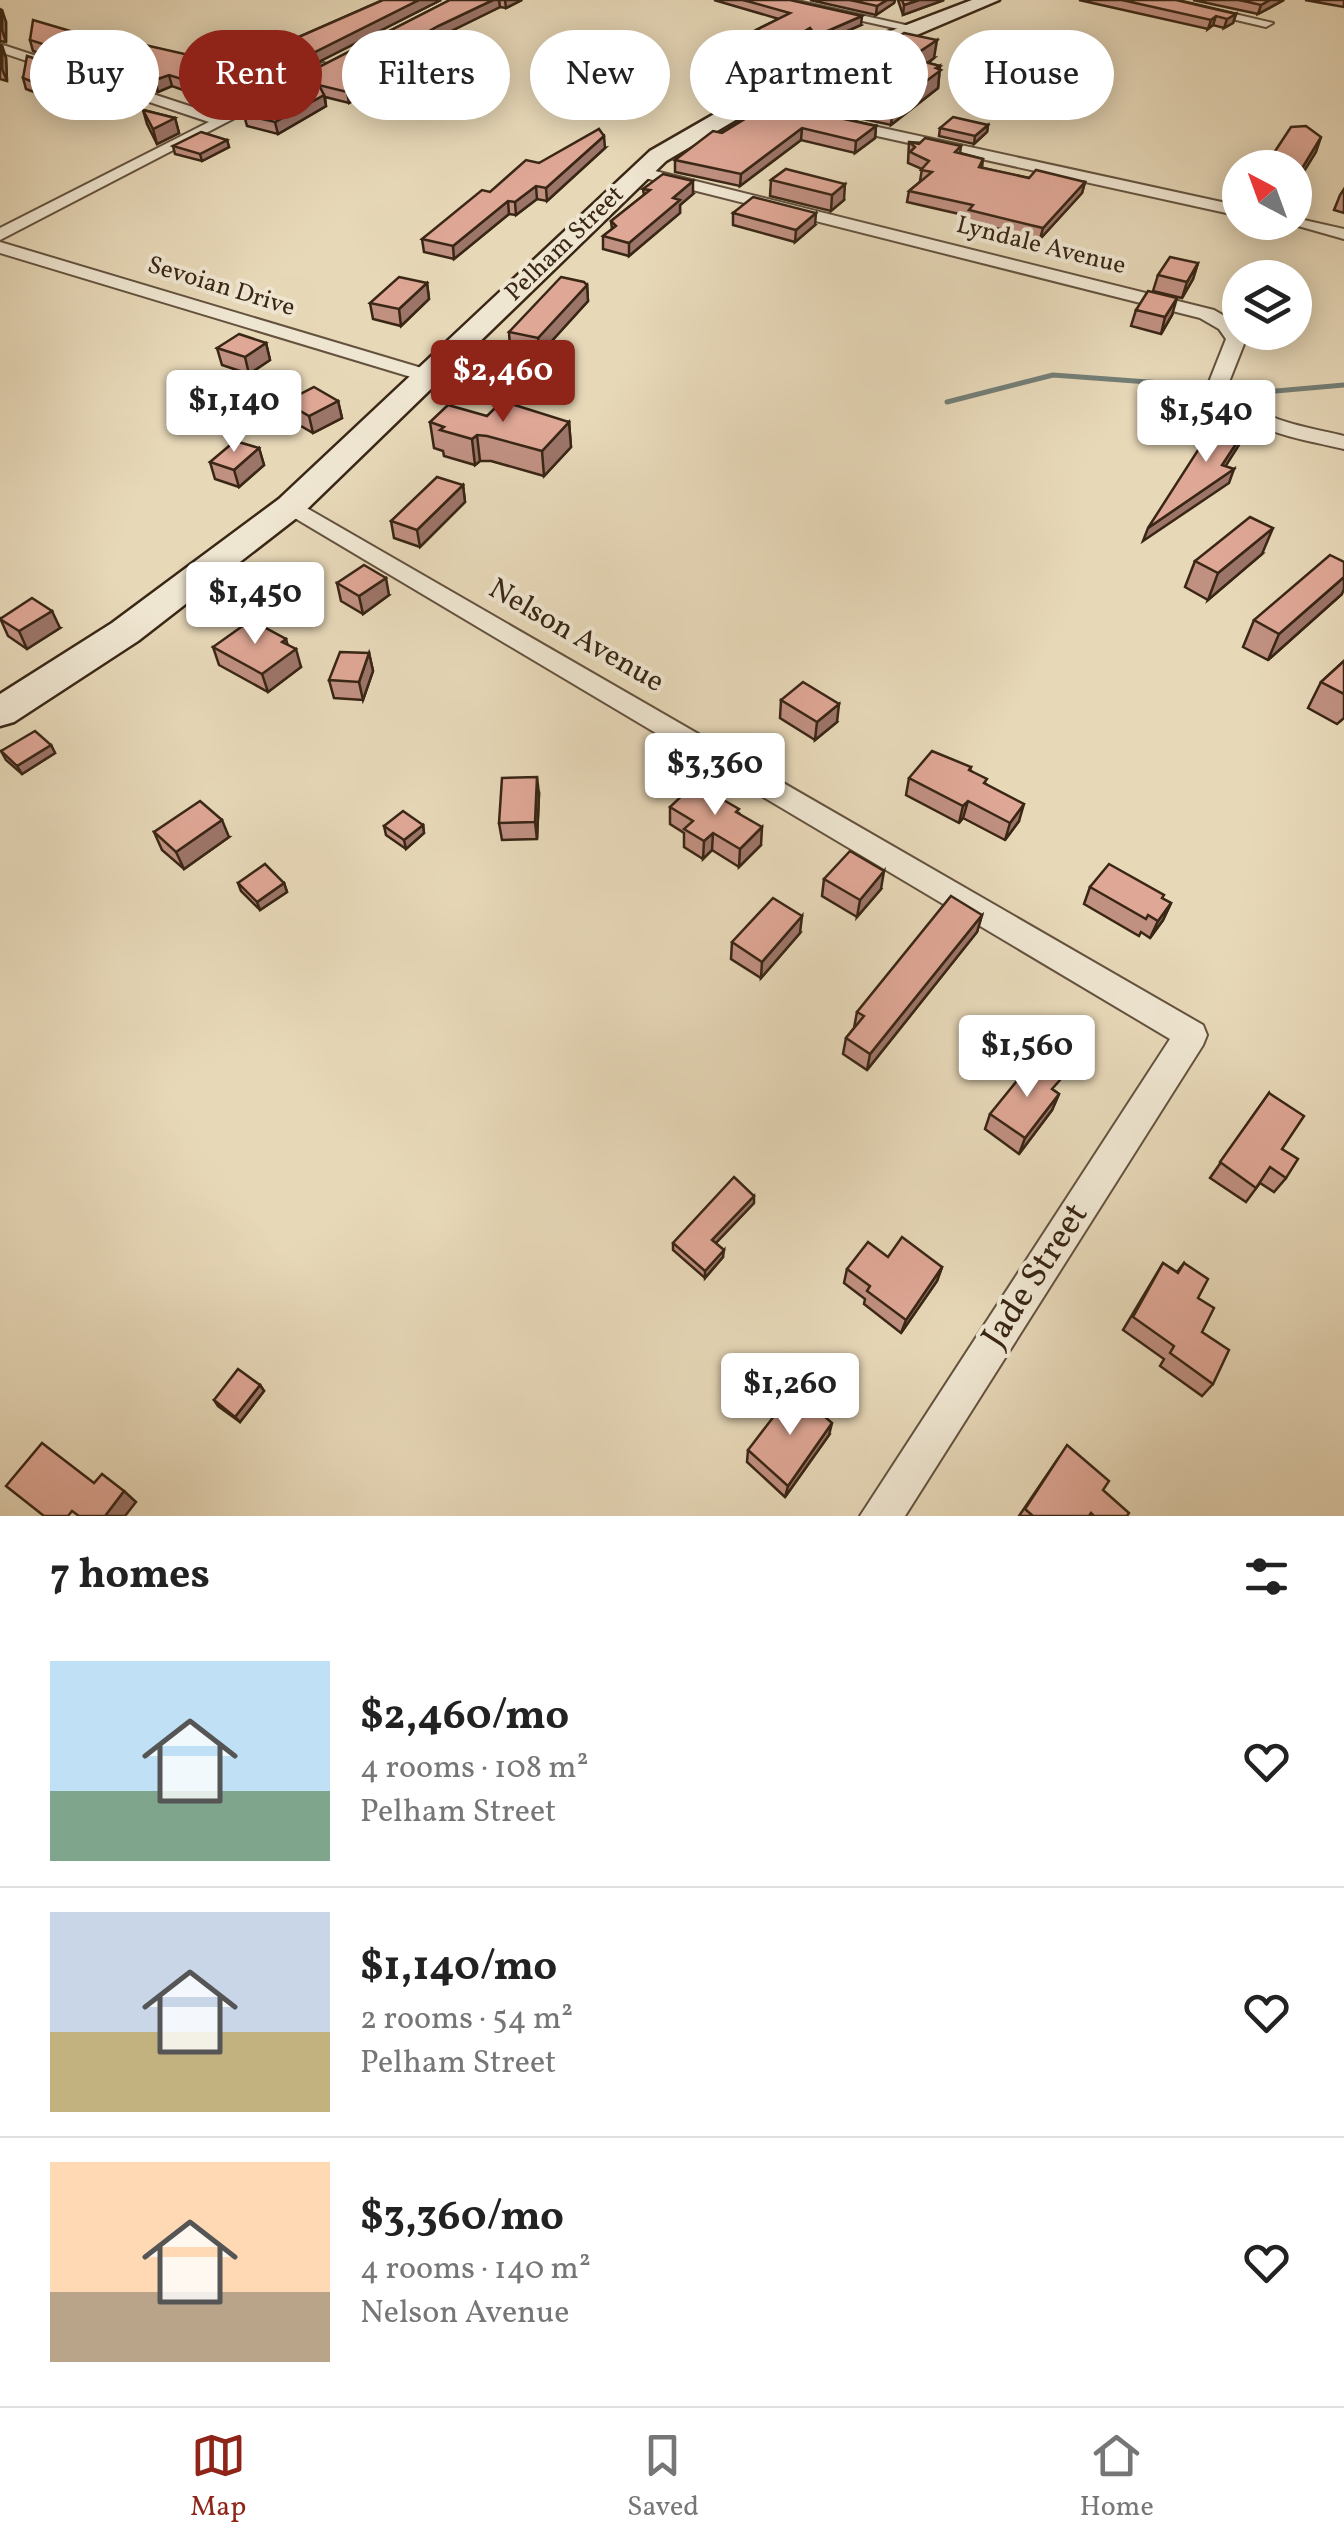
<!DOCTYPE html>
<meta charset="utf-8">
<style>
:root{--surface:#fff;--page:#f2f2f2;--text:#222;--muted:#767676;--line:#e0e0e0;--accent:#8f2418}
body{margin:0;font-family:Vollkorn,serif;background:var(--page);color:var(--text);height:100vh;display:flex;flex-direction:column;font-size:38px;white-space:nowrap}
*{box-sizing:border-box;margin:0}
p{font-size:32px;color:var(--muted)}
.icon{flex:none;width:55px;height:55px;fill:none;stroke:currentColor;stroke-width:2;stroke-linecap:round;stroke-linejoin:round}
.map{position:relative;height:1516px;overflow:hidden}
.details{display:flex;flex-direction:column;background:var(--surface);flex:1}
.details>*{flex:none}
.banner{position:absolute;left:30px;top:30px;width:1285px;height:90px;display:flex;gap:20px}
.needle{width:65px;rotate:319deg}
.tools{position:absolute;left:1222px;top:150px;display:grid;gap:20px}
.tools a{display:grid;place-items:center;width:90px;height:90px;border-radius:50%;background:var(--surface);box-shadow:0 5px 25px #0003;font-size:50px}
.price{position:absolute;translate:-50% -85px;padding:0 22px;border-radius:10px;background:#fff;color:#222;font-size:32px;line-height:65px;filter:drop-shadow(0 2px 5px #0008)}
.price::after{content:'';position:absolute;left:50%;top:60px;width:30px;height:22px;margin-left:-15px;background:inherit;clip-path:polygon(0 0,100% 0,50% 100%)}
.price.selected{background:var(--accent);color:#fff}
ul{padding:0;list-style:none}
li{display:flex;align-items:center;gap:30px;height:250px;padding:0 50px}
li+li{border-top:2px solid var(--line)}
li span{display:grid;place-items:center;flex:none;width:280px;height:200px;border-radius:0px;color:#555}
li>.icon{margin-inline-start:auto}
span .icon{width:120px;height:120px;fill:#fffc;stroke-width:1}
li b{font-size:42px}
h2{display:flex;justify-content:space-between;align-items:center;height:120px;padding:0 50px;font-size:42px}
.chip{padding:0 35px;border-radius:45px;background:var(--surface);box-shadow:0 5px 25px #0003;font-size:35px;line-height:90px}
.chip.selected{background:var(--accent);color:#fff}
.dock{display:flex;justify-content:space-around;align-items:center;height:140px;border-top:2px solid var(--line);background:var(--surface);font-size:28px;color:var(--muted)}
.dock a{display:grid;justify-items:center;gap:5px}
.dock .selected{color:var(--accent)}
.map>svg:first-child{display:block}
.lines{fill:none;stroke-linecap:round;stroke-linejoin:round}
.stream{stroke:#737e76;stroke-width:5}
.street-casing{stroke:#64523e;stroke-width:4}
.secondary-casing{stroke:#392615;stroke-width:5}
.street{fill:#efe6d1;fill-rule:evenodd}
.secondary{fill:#efe6d1;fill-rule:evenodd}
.wall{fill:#c09081;stroke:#392615;stroke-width:2.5}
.shaded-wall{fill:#9c7569;stroke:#392615;stroke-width:2.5}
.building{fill:#dfa796;stroke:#392615;stroke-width:2.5}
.labels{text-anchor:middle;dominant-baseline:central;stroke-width:8;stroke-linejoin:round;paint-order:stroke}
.far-street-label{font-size:25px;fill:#392615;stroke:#efe6d1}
.street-label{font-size:30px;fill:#392615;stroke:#efe6d1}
.near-street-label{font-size:35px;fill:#392615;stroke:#efe6d1}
</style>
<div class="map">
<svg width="1344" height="1516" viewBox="0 0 1344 1516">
<rect width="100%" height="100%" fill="#e7d8b8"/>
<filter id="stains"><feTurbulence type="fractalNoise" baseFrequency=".002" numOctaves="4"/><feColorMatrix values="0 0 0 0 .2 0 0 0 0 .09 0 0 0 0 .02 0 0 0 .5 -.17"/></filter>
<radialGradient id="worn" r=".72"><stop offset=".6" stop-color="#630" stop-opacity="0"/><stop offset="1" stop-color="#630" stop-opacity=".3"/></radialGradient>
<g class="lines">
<!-- stream -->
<g class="stream">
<polyline points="1241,394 1344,385"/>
<polyline points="947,402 1053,375 1189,385"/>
</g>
<defs>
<g id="street">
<polygon points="768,0 793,0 919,28 912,32"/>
<polygon points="1151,0 1175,0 1273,23 1266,27"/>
<polygon points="0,44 220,116 323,63 335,66 0,240 0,228 209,122 0,52"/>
<polygon points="841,119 1240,206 1240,216 836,127 836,121"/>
<path d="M 639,167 L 1214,310 L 1233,321 L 1246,339 L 1229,382 C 1251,421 1304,426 1344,436 L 1344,449 C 1294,437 1236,431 1209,382 L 1226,339 L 1219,329 L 1200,318 L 633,175 L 633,169 Z"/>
<polygon points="1295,218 1344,229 1344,239 1284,222 1295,222"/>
<polygon points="0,242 435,372 438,376 428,382 421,380 0,253"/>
<polygon points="291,499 1203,1025 1207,1035 1203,1045 905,1516 860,1516 1170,1039 283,511 280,506"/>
</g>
<polygon id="secondary" points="972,0 999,0 785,91 666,161 303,513 138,641 14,722 0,726 0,694 112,623 279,499 650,151 770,82 854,45"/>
</defs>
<!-- street casing -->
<use href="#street" class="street-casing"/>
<!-- secondary casing -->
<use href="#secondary" class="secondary-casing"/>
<!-- street -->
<use href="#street" class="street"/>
<!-- secondary -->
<use href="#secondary" class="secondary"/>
</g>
<!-- wall -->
<g class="wall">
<polygon points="383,0 441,0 275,84 240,75 237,64"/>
<polygon points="450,0 522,0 506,8 500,7 439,37 394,63 401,74 349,103 325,97 326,106 278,134 247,126 244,115 298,88 296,79"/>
<polygon points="714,0 790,0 861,25 815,45 810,37 777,57 751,50 751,41 756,38 756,30 779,19"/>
<polygon points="810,0 895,0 894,3 876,15"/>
<polygon points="898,0 944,0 903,15"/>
<polygon points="1079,0 1176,0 1236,14 1233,23 1224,28 1213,25 1208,29"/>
<polygon points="1193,0 1284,0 1258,14"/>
<polygon points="1305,0 1344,0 1344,7"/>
<polygon points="0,9 6,22 6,42 0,41"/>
<polygon points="30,40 121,46 236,77 194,94 172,86 158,92 33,51"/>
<polygon points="0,45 2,46 6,58 7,81 0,79"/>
<polygon points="934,58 928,63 940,66 938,88 891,125 788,103 790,84 844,72"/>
<polygon points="23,78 135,101 107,113 73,102 66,104 26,89"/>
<polygon points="771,103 876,126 875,138 855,153 801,140 740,186 675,172 675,160"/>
<polygon points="143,110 175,118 179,133 157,144 147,124"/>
<polygon points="988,125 987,132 974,144 939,136 940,128"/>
<polygon points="227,140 229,147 202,161 175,154 173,146"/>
<polygon points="909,142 961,146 960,153 983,159 982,168 1029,178 1085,182 1082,193 1040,239 967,221 968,216 907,202 909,191 921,181 920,181 922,169 908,163"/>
<polygon points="605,148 547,201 537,199 516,215 509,214 454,259 424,252 422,239 490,192 539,163"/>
<polygon points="786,169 844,200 831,211 770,196 771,180"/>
<polygon points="643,189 693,194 680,205 680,213 629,256 603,249 603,236 612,229 611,221 644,195"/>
<polygon points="1344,189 1344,213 1334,210 1340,195"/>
<polygon points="733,213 815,225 795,242 733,225"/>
<polygon points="1198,263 1193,279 1182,298 1153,291 1158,275"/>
<polygon points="427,283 429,299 401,326 373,319 370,303"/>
<polygon points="587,285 588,301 540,354 510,348 509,332"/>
<polygon points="1136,310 1172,315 1161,334 1131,326"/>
<polygon points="266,343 270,360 249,374 222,365 217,348"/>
<polygon points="338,401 342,418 313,433 289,419 285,402"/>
<polygon points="487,416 569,422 571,447 544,476 491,461 480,461 475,465 444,456 443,451 434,448 430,422"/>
<polygon points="259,448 264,465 239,487 215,479 210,462"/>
<polygon points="463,485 465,502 420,547 394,538 391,521"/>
<polygon points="1262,554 1208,600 1185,587 1195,561"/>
<polygon points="337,583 389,595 363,614 341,601"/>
<polygon points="1342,594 1268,660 1243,647 1254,620"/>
<polygon points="0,618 60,628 27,649 8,636"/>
<polygon points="288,645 301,667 268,692 219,665 213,647"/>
<polygon points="369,653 373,671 363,700 334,698 329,680"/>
<polygon points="1344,661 1344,718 1337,724 1308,708 1321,682"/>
<polygon points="781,700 837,722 815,740 780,718"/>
<polygon points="51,745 55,753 22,774 6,760 1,751"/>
<polygon points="971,767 970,770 986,784 1019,821 1005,840 963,818 959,823 906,795 909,778"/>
<polygon points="539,794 537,839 502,840 499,823"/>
<polygon points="670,807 739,813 761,845 739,867 712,850 703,859 684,847 684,833 670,824"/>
<polygon points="423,825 424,833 406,849 386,835 384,826"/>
<polygon points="154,832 229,837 184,869 162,850"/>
<polygon points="824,879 881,889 857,917 822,896"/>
<polygon points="238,883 284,883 287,892 260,910 241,891"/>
<polygon points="1090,887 1163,899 1171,903 1163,920 1150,938 1141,932 1139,936 1084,904"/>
<polygon points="982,915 977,932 867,1070 843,1054 846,1038 854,1028 857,1012"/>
<polygon points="800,933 761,978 731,959 732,942"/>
<polygon points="1055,1091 1059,1094 1052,1110 1019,1154 985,1129 990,1114"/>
<polygon points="1269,1093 1282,1149 1286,1178 1274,1192 1260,1183 1246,1202 1210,1178"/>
<polygon points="754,1203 716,1243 723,1257 705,1278 673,1250 673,1243"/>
<polygon points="888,1257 942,1267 937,1281 901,1333 864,1304 865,1299 844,1283 847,1269"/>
<polygon points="1163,1263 1177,1272 1184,1263 1198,1298 1202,1332 1213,1384 1202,1396 1160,1366 1164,1359 1123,1330"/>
<polygon points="260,1385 264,1391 240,1422 218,1406 214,1400"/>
<polygon points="829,1435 785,1497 747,1462 748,1450"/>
<polygon points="1059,1457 1127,1516 1019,1516"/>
</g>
<!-- shaded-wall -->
<g class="shaded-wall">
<polygon points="419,0 441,0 275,84 273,73"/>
<polygon points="493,0 499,0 500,7 439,37 381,70 379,59 438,26"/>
<polygon points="505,0 522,0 506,8"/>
<polygon points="887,0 895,0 894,3 876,15 877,6"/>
<polygon points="919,0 944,0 903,15 904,5"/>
<polygon points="1270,0 1284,0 1258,14 1261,5"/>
<polygon points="2,10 6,22 6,42 2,30"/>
<polygon points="1236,14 1233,23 1224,28 1227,19"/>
<polygon points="862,16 861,25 815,45 816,36"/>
<polygon points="1216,16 1213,25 1208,29 1211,20"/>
<polygon points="810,28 810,37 777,57 777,48"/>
<polygon points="937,40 934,58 908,77 910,58"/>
<polygon points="2,46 6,58 7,81 2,69"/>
<polygon points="399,63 401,74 349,103 347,92"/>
<polygon points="233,65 236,77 194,94 191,82"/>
<polygon points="940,66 938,88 891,125 893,106"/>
<polygon points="169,75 172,86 158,92 155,80"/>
<polygon points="132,90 135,101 107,113 103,102"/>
<polygon points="70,91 73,102 66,104 62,94"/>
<polygon points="324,95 326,106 278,134 275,122"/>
<polygon points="175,118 179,133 157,144 153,129"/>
<polygon points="988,125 987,132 974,144 975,136"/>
<polygon points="876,126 875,138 855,153 856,141"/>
<polygon points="802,128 801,140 740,186 741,174"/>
<polygon points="604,136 605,148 547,201 546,188"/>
<polygon points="1321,137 1316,152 1295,186 1295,180"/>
<polygon points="227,140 229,147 202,161 200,154"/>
<polygon points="693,181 693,194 680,205 680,213 629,256 629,243 673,198"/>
<polygon points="1085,182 1082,193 1040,239 1043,228"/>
<polygon points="845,184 844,200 831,211 832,195"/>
<polygon points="536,186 537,199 516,215 515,202"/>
<polygon points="508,201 509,214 454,259 453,246"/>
<polygon points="816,213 815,225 795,242 796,230"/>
<polygon points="1198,263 1193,279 1182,298 1187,282"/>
<polygon points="427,283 429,299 401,326 399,309"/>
<polygon points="587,285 588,301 540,354 538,338"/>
<polygon points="1177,298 1172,315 1161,334 1165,317"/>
<polygon points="266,343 270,360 249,374 245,357"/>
<polygon points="338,401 342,418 313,433 309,416"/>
<polygon points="1251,421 1246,434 1218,478 1222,465"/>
<polygon points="569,422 571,447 544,476 542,451"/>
<polygon points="477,435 480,461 475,465 472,439"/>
<polygon points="259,448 264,465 239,487 234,470"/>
<polygon points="1234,469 1229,483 1143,541 1148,528"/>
<polygon points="463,485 465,502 420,547 417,530"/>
<polygon points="1273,528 1262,554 1208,600 1218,573"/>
<polygon points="1344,577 1344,589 1342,594 1268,660 1279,634"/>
<polygon points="386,578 389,595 363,614 359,596"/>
<polygon points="52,611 60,628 27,649 19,631"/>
<polygon points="286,639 290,653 296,649 301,667 268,692 262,674 282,642"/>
<polygon points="369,653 373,671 363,700 359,682"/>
<polygon points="839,704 837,722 815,740 817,722"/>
<polygon points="51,745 55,753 22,774 17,766"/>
<polygon points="537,777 539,794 537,839 535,822"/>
<polygon points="968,801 963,818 959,823 963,806"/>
<polygon points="1024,804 1019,821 1005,840 1010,823"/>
<polygon points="222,820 229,837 184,869 176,852"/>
<polygon points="423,825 424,833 406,849 404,840"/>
<polygon points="762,827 761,845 739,867 740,849"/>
<polygon points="713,833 712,850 703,859 704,841"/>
<polygon points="884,871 881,889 857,917 860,900"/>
<polygon points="284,883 287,892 260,910 257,902"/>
<polygon points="1171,903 1163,920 1150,938 1158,921"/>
<polygon points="982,915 977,932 867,1070 870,1054"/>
<polygon points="802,916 800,933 761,978 762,962"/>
<polygon points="1059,1094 1052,1110 1019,1154 1025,1138"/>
<polygon points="754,1196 754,1203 712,1247 712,1240"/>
<polygon points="724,1250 723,1257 705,1278 705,1271"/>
<polygon points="942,1267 937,1281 901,1333 906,1320"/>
<polygon points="260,1385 264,1391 240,1422 235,1417"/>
<polygon points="832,1423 829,1435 785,1497 788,1486"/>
<polygon points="124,1491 136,1502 125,1516 105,1516"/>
</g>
<!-- building -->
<g class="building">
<polygon points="383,0 419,0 273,73 237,64"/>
<polygon points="450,0 493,0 438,26 379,59 399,63 347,92 319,85 324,95 275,122 244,115 309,83 296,79"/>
<polygon points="743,0 790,0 862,16 816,36 810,28 777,48 751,41 764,32 756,30 790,13"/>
<polygon points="850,0 887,0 877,6"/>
<polygon points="902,0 919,0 904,5"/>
<polygon points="1122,0 1176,0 1236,14 1227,19 1216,16 1211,20"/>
<polygon points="1239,0 1270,0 1261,5"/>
<polygon points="0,9 2,10 2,30 0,30"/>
<polygon points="33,20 121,46 132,42 233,65 191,82 169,75 155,80 30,40"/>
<polygon points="904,33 937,40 910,58 940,66 936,68 941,70 893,106 790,84 818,66 844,72"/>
<polygon points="0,45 2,46 2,69 0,68"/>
<polygon points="27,56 132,90 103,102 70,91 62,94 23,78"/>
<polygon points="771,103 876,126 856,141 802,128 741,174 675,160 713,131 722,133"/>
<polygon points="143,110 175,118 153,129"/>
<polygon points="953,117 988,125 975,136 940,128"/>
<polygon points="1306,126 1321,137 1295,180 1295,168 1264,168 1291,127"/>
<polygon points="599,129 604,136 546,188 536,186 515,202 508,201 453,246 422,239 482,190 490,192 526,160 539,163"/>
<polygon points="201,132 227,140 200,154 173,146"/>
<polygon points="925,138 961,146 955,152 983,159 979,167 1029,178 1036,170 1085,182 1043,228 969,210 973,205 909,191 932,172 921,170 929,161 910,152 915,147 909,142 919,144"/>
<polygon points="786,169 845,184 832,195 771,180"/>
<polygon points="663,174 693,181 673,198 680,200 629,243 603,236 616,226 611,221 650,190 643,189"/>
<polygon points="753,197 816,213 796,230 733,213"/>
<polygon points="1170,257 1198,263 1187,282 1158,275"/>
<polygon points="399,277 427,283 399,309 370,303"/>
<polygon points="561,277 584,282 587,285 538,338 509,332"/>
<polygon points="1148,291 1177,298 1165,317 1136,310"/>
<polygon points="239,334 266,343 245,357 217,348"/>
<polygon points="314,387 338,401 309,416 285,402"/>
<polygon points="502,401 569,422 542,451 487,436 477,435 472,439 440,430 444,427 430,422 448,405 487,416"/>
<polygon points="1227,414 1251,421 1222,465 1234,469 1148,528 1207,436 1211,438"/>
<polygon points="235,441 259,448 234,470 210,462"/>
<polygon points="437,477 463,485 417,530 391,521"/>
<polygon points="1250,517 1273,528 1218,573 1195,561"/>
<polygon points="1330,555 1344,562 1344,577 1279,634 1254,620"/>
<polygon points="364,565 386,578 359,596 337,583"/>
<polygon points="32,598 52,611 19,631 0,619"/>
<polygon points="251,620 286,639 282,642 296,649 262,674 213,647"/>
<polygon points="340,652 369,653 359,682 329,680"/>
<polygon points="1344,661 1344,694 1321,682"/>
<polygon points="803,682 839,704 817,722 781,700"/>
<polygon points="35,731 51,745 17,766 1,751"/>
<polygon points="932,751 971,767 969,770 987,779 984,783 1024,804 1010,823 968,801 963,806 909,778"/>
<polygon points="537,777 535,822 499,823 502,778"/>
<polygon points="692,786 716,801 720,798 739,809 736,812 762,827 740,849 713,833 704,841 684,829 693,821 670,807"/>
<polygon points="200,801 222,820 176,852 154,832"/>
<polygon points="403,811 423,825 404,840 384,826"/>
<polygon points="850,851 884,871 860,900 824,879"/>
<polygon points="265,864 284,883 257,902 238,883"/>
<polygon points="1109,864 1164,895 1162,898 1171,903 1158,921 1148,915 1146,919 1090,887"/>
<polygon points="951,896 982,915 870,1054 846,1038 864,1016 857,1012"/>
<polygon points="773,898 802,916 762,962 732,942"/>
<polygon points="1033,1061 1060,1080 1052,1089 1059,1094 1025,1138 990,1114"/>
<polygon points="1269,1093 1304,1116 1282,1149 1298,1159 1286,1178 1270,1167 1256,1188 1220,1162"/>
<polygon points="734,1177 754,1196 712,1240 724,1250 705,1271 673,1243"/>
<polygon points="902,1237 942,1267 906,1320 867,1291 870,1286 847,1269 868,1242 888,1257"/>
<polygon points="1163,1263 1178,1273 1184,1263 1208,1279 1198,1298 1214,1308 1202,1332 1229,1350 1213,1384 1170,1353 1174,1346 1133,1317"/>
<polygon points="238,1369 260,1385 235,1417 214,1400"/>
<polygon points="794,1390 832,1423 788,1486 748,1450"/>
<polygon points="42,1443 94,1483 102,1474 124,1491 105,1516 79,1516 72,1511 68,1516 44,1516 6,1486"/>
<polygon points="1067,1445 1109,1481 1103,1490 1129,1513 1127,1516 1094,1516 1091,1513 1089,1516 1033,1516 1025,1509"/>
</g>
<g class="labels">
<!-- far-street labels -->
<g class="far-street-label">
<text transform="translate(565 244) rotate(-44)">Pelham Street</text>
<text transform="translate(1041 246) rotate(14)">Lyndale Avenue</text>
<text transform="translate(221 287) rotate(17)">Sevoian Drive</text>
</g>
<!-- street labels -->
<g class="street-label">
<text transform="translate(576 636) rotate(30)">Nelson Avenue</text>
</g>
<!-- near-street labels -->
<g class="near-street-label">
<text transform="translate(1036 1276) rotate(-57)">Jade Street</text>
</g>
</g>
<rect width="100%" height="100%" filter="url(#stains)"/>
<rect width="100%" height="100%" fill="url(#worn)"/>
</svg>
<div class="tools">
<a><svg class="needle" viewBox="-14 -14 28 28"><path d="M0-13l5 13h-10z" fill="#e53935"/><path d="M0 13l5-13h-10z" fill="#767676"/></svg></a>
<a><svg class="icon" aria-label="layers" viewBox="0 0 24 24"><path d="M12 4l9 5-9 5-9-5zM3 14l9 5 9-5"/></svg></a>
</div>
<b class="price selected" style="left:503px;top:425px">$2,460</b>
<b class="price" style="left:234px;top:455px">$1,140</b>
<b class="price" style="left:1206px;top:465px">$1,540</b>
<b class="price" style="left:255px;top:647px">$1,450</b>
<b class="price" style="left:715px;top:818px">$3,360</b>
<b class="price" style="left:1027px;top:1100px">$1,560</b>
<b class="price" style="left:790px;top:1438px">$1,260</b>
<div class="banner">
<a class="chip">Buy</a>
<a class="chip selected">Rent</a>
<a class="chip">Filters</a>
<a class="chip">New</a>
<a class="chip">Apartment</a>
<a class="chip">House</a>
</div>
</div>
<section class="details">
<h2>7 homes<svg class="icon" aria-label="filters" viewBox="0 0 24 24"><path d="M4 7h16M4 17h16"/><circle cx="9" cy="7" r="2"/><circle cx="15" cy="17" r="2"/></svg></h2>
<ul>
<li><span style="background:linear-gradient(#bfe0f5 65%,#7fa58c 0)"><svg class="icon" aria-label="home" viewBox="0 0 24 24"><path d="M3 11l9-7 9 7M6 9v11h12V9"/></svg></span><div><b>$2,460/mo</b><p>4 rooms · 108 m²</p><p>Pelham Street</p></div><svg class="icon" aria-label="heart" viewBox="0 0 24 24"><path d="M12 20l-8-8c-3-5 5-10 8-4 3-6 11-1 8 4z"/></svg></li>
<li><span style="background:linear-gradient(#c9d6e8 60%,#c2b280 0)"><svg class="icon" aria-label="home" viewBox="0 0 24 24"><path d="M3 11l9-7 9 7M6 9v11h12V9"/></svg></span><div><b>$1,140/mo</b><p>2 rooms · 54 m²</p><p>Pelham Street</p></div><svg class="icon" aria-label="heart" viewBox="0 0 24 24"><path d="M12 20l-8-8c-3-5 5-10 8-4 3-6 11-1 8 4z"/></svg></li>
<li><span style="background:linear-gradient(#ffd9b3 65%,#b9a48a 0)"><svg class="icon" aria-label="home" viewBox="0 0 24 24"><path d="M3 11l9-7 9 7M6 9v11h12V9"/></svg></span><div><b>$3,360/mo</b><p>4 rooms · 140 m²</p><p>Nelson Avenue</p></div><svg class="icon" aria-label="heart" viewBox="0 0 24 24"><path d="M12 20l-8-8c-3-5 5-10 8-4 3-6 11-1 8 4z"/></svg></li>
</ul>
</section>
<nav class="dock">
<a class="selected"><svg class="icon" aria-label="map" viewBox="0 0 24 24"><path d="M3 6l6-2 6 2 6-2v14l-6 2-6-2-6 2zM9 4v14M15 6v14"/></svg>Map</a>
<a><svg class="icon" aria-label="saved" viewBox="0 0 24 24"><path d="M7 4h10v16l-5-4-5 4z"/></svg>Saved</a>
<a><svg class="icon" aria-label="home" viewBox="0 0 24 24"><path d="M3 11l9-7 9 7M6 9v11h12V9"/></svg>Home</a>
</nav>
